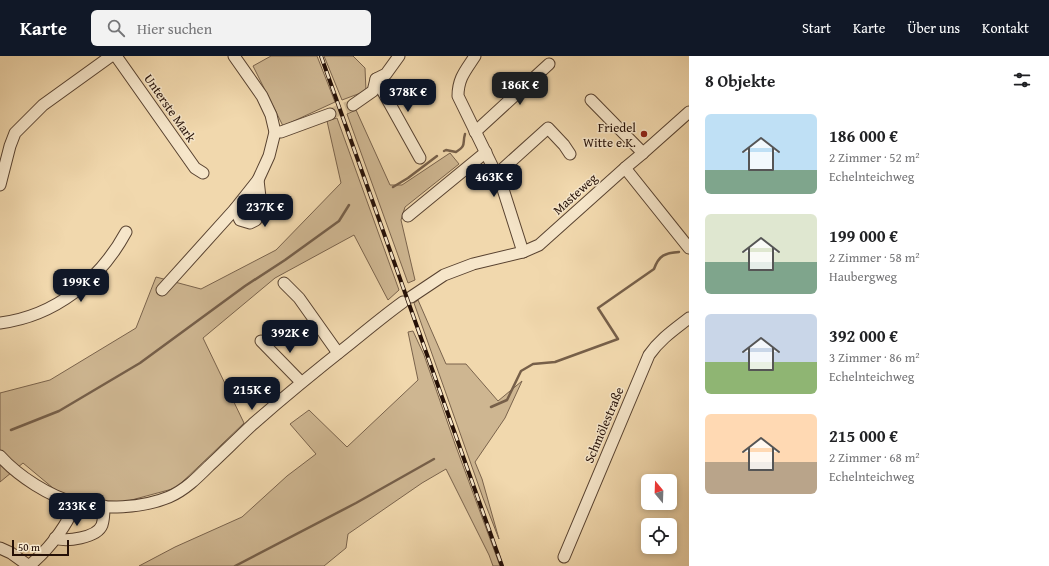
<!DOCTYPE html>
<html lang="de">
<meta charset="utf-8">
<style>
:root{--surface:#fff;--page:#f2f2f2;--text:#202124;--muted:#757577;--accent:#111827}
body{margin:0;font-family:"Gentium Book Plus",serif;background:var(--page);color:var(--text);height:100vh;display:flex;flex-direction:column;font-size:15px;white-space:nowrap}
*{box-sizing:border-box;margin:0}
p{font-size:13px;color:var(--muted)}
.icon{flex:none;width:22px;height:22px;fill:none;stroke:currentColor;stroke-width:2;stroke-linecap:round;stroke-linejoin:round}
.map{position:relative;flex:1;overflow:hidden}
.side{display:flex;flex-direction:column;background:var(--surface);width:360px}
.side>*{flex:none}
.needle{width:26px;rotate:341deg}
.tools{position:absolute;left:641px;top:418px;display:grid;gap:8px}
.tools a{display:grid;place-items:center;width:36px;height:36px;border-radius:6px;background:var(--surface);box-shadow:0 2px 6px #0003;font-size:20px}
.scale{position:absolute;left:12px;bottom:10px;width:57px;box-sizing:border-box;padding-left:4px;border:2px solid #251007;border-top:0;font-size:11px;line-height:14px;white-space:nowrap;color:#251007;-webkit-text-stroke:3px #f6e6ca;paint-order:stroke}
.price{position:absolute;translate:-50% -34px;padding:0 9px;border-radius:8px;background:var(--accent);color:#fff;font-size:13px;line-height:26px;filter:drop-shadow(0 1px 2px #0008)}
.price::after{content:'';position:absolute;left:50%;top:24px;width:12px;height:9px;margin-left:-6px;background:inherit;clip-path:polygon(0 0,100% 0,50% 100%)}
.price.current{background:#222;color:#fff}
ul{padding:0;list-style:none}
li{display:flex;align-items:center;gap:12px;height:100px;padding:0 16px}
li span{display:grid;place-items:center;flex:none;width:112px;height:80px;border-radius:6px;color:#555}
li>.icon{margin-inline-start:auto}
span .icon{width:48px;height:48px;fill:#fffc;stroke-width:1}
li b{font-size:17px}
h2{display:flex;justify-content:space-between;align-items:center;height:48px;padding:0 16px;font-size:17px}
header{display:flex;align-items:center;gap:24px;box-sizing:border-box;height:56px;padding:0 20px;background:var(--accent);color:#fff}
header strong{font-size:19px}
nav{display:flex;gap:22px;margin-inline-start:auto;font-size:14px}
.search{width:280px;height:36px;background:var(--page);display:flex;align-items:center;gap:10px;box-sizing:border-box;padding:0 14px;border-radius:6px;color:var(--muted);font-size:15px}
main{display:flex;flex:1;min-height:0}
.map>svg:first-child{display:block}
.green{fill:#ceb691;stroke:#7a634c}
.lines{fill:none;stroke-linecap:round;stroke-linejoin:round}
.stream{stroke:#765f49;stroke-width:2.5}
.minor-tunnel{stroke:#d2ba94;stroke-width:11;stroke-dasharray:11 5.5;stroke-linecap:butt}
.minor-casing{stroke:#584230;stroke-width:13}
.minor{stroke:#f6e6ca;stroke-width:11}
.rail-casing{stroke:#251007;stroke-width:4}
.rail{stroke:#f6e6ca;stroke-width:2.5;stroke-dasharray:8;stroke-linecap:butt}
.poi-dot{fill:#8f2418;stroke:#f6e6ca;stroke-width:1.5}
.labels{text-anchor:middle;dominant-baseline:central;stroke-width:3;stroke-linejoin:round;paint-order:stroke}
.street-label{font-size:13px;fill:#251007;stroke:#f6e6ca}
.poi-label{font-size:13px;fill:#251007;stroke:#f6e6ca;text-anchor:end}
</style>
<header>
<strong>Karte</strong>
<div class="search"><svg class="icon" aria-label="search" viewBox="0 0 24 24"><circle cx="10" cy="10" r="6"/><path d="M15 15l6 6"/></svg>Hier suchen</div>
<nav><a>Start</a><a>Karte</a><a>Über uns</a><a>Kontakt</a></nav>
</header>
<main>
<div class="map">
<svg width="689" height="510" viewBox="0 0 689 510">
<rect width="100%" height="100%" fill="#f1d8ad"/>
<filter id="stains"><feTurbulence type="fractalNoise" baseFrequency=".005" numOctaves="4"/><feColorMatrix values="0 0 0 0 .2 0 0 0 0 .09 0 0 0 0 .02 0 0 0 .5 -.17"/></filter>
<radialGradient id="worn" r=".72"><stop offset=".6" stop-color="#630" stop-opacity="0"/><stop offset="1" stop-color="#630" stop-opacity=".3"/></radialGradient>
<!-- green -->
<g class="green">
<polygon points="271,0 317,0 335,46 283,70 253,10"/>
<polygon points="324,0 353,0 365,12 366,35 342,44"/>
<polygon points="356,54 390,129 402,129 450,97 459,108 405,151 401,164 415,224 408,227 347,58"/>
<polygon points="337,62 399,234 388,244 354,179 275,222 203,282 244,367 176,432 124,446 65,442 23,407 0,426 0,337 50,324 136,272 156,221 201,233 276,194 341,127 327,65"/>
<polygon points="418,244 446,308 466,308 498,345 522,325 505,362 475,406 482,423 499,483 483,442 414,247"/>
<polygon points="413,275 424,299 455,388 500,510 493,510 489,499 446,413 422,427 348,478 346,492 324,510 139,510 175,491 242,461 287,420 316,398 290,368 309,354 347,391 418,324 408,276"/>
</g>
<g class="lines">
<!-- stream -->
<g class="stream">
<path d="M 444,95 L 446,94 L 456,96 C 467,89 462,88 465,78"/>
<polyline points="393,131 408,122 437,100"/>
<path d="M 491,351 L 507,344 L 521,315 L 533,308 L 555,306 L 618,283 L 598,252 L 654,213 C 659,199 665,197 679,196"/>
<polyline points="11,374 59,355 140,307 245,230 285,204 339,165 349,149"/>
<polyline points="235,510 356,447 434,403"/>
</g>
<!-- minor-tunnel -->
<polyline class="minor-tunnel" points="330,58 353,49"/>
<defs>
<g id="minor">
<polyline points="116,0 195,112 203,117"/>
<polyline points="376,23 420,102"/>
<polyline points="591,44 643,97"/>
<polyline points="353,49 373,35 376,23 386,18 399,0"/>
<polyline points="275,76 281,76 330,58"/>
<polyline points="475,76 549,8"/>
<polyline points="625,112 689,192"/>
<polyline points="497,118 548,72 564,89 570,98"/>
<polyline points="0,129 10,90 15,77 43,49 111,0"/>
<polyline points="235,153 240,164 250,167 256,164 261,150 258,124"/>
<polyline points="408,160 486,96"/>
<polyline points="523,196 539,189 625,112 643,97 689,56"/>
<polyline points="284,227 299,242 338,297"/>
<polyline points="162,234 235,153 258,124 269,100 275,76 271,59 262,40 234,0"/>
<path d="M 411,241 L 444,219 L 473,208 L 523,196 L 502,130 L 458,40 C 458,22 466,14 475,0"/>
<path d="M 0,267 C 55,260 100,224 126,176"/>
<polyline points="261,285 301,326"/>
<path d="M 0,400 C 18,420 50,441 76,447 C 103,454 143,452 169,441 C 185,434 197,422 209,410 C 224,396 238,382 253,368 C 285,340 318,313 351,287 C 368,273 385,259 403,246"/>
<path d="M 55,482 C 66,486 97,482 102,469 C 104,463 104,456 104,450"/>
<polyline points="0,492 11,497 29,510"/>
<path d="M 564,501 L 649,299 C 660,283 675,273 689,262"/>
<path d="M 29,510 C 49,493 66,471 76,447"/>
</g>
</defs>
<!-- minor casing -->
<use href="#minor" class="minor-casing"/>
<!-- minor -->
<use href="#minor" class="minor"/>
<defs>
<polyline id="rail" points="321,0 502,510"/>
</defs>
<!-- rail casing -->
<use href="#rail" class="rail-casing"/>
<!-- rail -->
<use href="#rail" class="rail"/>
</g>
<!-- markers -->
<circle class="poi-dot" cx="644" cy="78" r="4"/>
<g class="labels">
<!-- street labels -->
<g class="street-label">
<text transform="translate(170 52) rotate(55)">Unterste Mark</text>
<text transform="translate(575 138) rotate(-42)">Masteweg</text>
<text transform="translate(604 369) rotate(-67)">Schmölestraße</text>
</g>
<!-- poi labels -->
<g class="poi-label">
<text x="636" y="71">Friedel<tspan x="636" dy="15">Witte e.K.</tspan></text>
</g>
</g>
<rect width="100%" height="100%" filter="url(#stains)"/>
<rect width="100%" height="100%" fill="url(#worn)"/>
</svg>
<div class="tools">
<a><svg class="needle" viewBox="-14 -14 28 28"><path d="M0-13l5 13h-10z" fill="#e53935"/><path d="M0 13l5-13h-10z" fill="#757577"/></svg></a>
<a><svg class="icon" aria-label="locate" viewBox="0 0 24 24"><circle cx="12" cy="12" r="6"/><path d="M12 2v4M12 18v4M2 12h4M18 12h4"/></svg></a>
</div>
<div class="scale">50 m</div>
<b class="price current" style="left:520px;top:50px">186K €</b>
<b class="price" style="left:408px;top:57px">378K €</b>
<b class="price" style="left:494px;top:142px">463K €</b>
<b class="price" style="left:265px;top:172px">237K €</b>
<b class="price" style="left:81px;top:247px">199K €</b>
<b class="price" style="left:290px;top:298px">392K €</b>
<b class="price" style="left:252px;top:355px">215K €</b>
<b class="price" style="left:77px;top:471px">233K €</b>
</div>
<section class="side">
<h2>8 Objekte<svg class="icon" aria-label="filters" viewBox="0 0 24 24"><path d="M4 7h16M4 17h16"/><circle cx="9" cy="7" r="2"/><circle cx="15" cy="17" r="2"/></svg></h2>
<ul>
<li><span style="background:linear-gradient(#bfe0f5 70%,#7fa58c 0)"><svg class="icon" aria-label="home" viewBox="0 0 24 24"><path d="M3 11l9-7 9 7M6 9v11h12V9"/></svg></span><div><b>186 000 €</b><p>2 Zimmer · 52 m²</p><p>Echelnteichweg</p></div></li>
<li><span style="background:linear-gradient(#dfe7d0 60%,#7fa58c 0)"><svg class="icon" aria-label="home" viewBox="0 0 24 24"><path d="M3 11l9-7 9 7M6 9v11h12V9"/></svg></span><div><b>199 000 €</b><p>2 Zimmer · 58 m²</p><p>Haubergweg</p></div></li>
<li><span style="background:linear-gradient(#c9d6e8 60%,#8fb573 0)"><svg class="icon" aria-label="home" viewBox="0 0 24 24"><path d="M3 11l9-7 9 7M6 9v11h12V9"/></svg></span><div><b>392 000 €</b><p>3 Zimmer · 86 m²</p><p>Echelnteichweg</p></div></li>
<li><span style="background:linear-gradient(#ffd9b3 60%,#b9a48a 0)"><svg class="icon" aria-label="home" viewBox="0 0 24 24"><path d="M3 11l9-7 9 7M6 9v11h12V9"/></svg></span><div><b>215 000 €</b><p>2 Zimmer · 68 m²</p><p>Echelnteichweg</p></div></li>
</ul>
</section>
</main>
